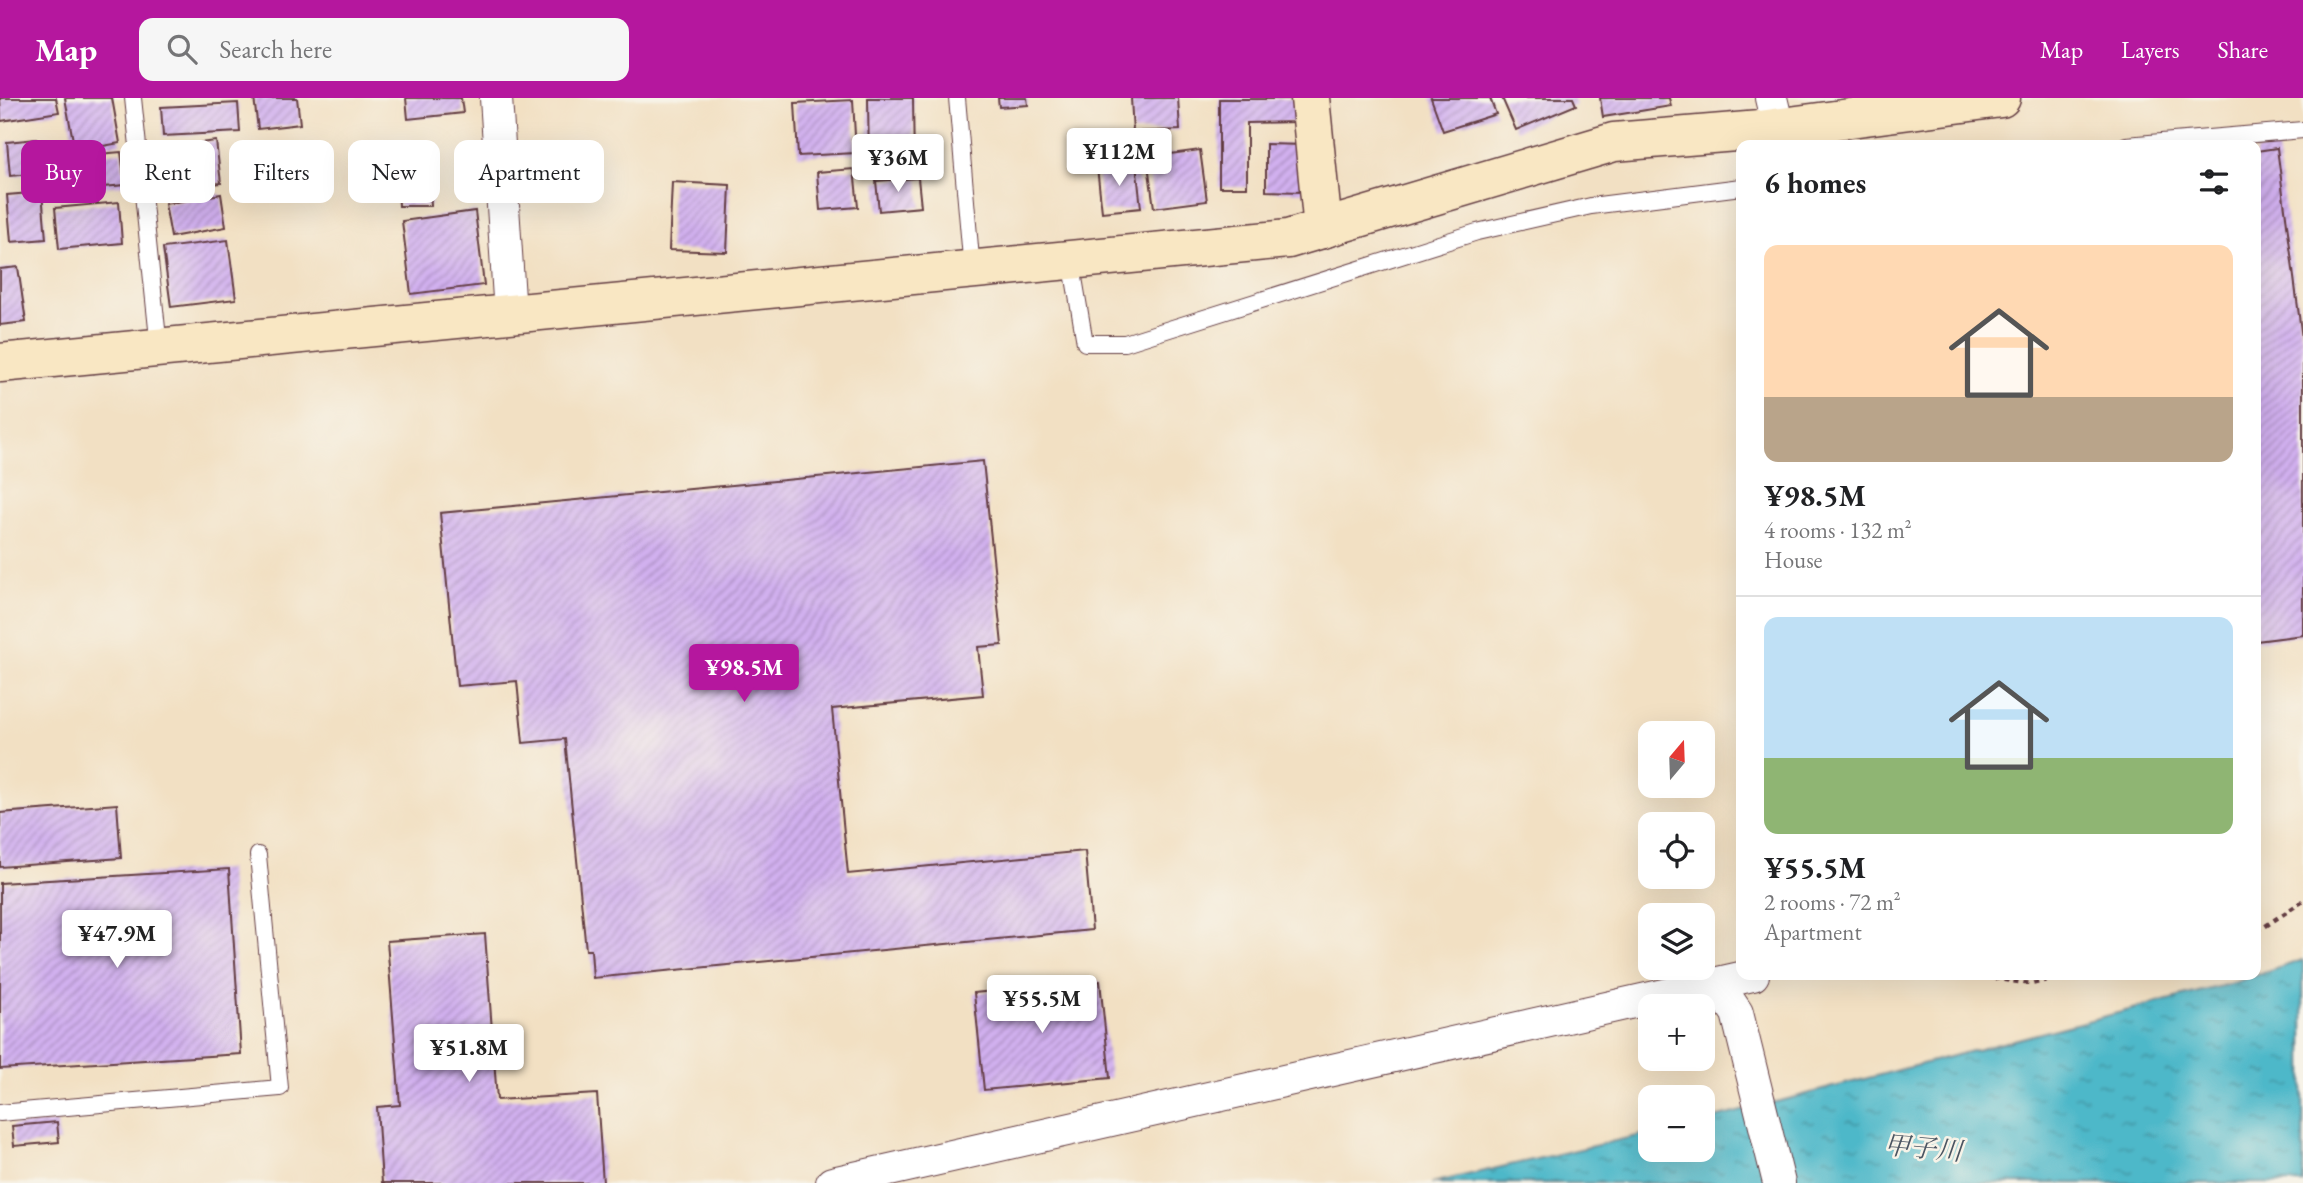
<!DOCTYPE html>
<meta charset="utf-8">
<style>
:root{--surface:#fff;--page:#f6f6f6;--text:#202124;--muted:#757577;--line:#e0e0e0;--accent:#b5179e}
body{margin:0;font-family:"EB Garamond","Noto Serif JP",serif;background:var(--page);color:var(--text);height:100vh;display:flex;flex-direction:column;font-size:26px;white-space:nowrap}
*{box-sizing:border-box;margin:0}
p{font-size:23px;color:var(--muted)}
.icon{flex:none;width:38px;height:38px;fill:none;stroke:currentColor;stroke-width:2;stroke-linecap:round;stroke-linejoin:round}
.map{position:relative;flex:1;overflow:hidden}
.panel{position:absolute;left:1736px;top:42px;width:525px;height:840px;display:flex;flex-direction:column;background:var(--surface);border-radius:14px;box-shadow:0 7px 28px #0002}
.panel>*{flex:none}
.banner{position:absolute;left:21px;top:42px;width:665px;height:63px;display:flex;gap:14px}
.needle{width:46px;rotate:19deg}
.buttons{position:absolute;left:1638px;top:623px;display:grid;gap:14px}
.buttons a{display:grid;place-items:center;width:77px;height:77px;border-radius:14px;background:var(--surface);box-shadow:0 7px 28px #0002;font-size:35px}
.price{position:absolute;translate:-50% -60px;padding:0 16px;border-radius:7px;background:#fff;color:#222;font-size:23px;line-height:46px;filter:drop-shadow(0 2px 4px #0008)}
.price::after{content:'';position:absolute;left:50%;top:42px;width:21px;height:16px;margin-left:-10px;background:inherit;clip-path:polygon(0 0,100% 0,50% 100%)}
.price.selected{background:var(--accent);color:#fff}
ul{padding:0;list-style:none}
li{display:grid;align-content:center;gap:14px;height:371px;padding:0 28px}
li+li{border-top:2px solid var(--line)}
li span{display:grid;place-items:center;height:217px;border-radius:14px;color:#555}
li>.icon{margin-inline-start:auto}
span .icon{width:126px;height:126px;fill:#fffc;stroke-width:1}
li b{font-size:30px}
h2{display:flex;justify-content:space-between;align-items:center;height:84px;padding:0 28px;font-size:30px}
.tag{padding:0 24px;border-radius:14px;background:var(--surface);box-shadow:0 7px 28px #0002;font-size:24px;line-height:63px}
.tag.selected{background:var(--accent);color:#fff}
header{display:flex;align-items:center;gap:42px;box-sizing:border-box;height:98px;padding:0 35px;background:var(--accent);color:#fff}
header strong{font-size:33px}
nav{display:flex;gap:38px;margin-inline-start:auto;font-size:24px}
.search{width:490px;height:63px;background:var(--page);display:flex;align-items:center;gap:18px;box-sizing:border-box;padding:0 24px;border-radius:14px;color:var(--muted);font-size:26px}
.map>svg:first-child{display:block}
.water{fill:url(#water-ripples);stroke:#4c6c7a;stroke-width:2}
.building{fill:url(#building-hatch)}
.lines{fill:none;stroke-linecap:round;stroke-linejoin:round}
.lane-casing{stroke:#633c42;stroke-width:18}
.street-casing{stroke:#633c42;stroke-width:34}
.secondary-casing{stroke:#633c42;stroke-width:41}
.path{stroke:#633c42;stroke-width:4.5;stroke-dasharray:5 5;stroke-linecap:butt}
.lane{stroke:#fff;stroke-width:16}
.street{stroke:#fff;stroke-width:32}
.secondary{stroke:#f9e7c3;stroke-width:38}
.labels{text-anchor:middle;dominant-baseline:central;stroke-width:5;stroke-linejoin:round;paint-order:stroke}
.water-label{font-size:26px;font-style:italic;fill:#4b5562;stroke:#f7f3e8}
</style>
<header>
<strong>Map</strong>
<div class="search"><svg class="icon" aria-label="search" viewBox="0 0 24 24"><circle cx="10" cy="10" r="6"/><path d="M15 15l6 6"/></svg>Search here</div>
<nav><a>Map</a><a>Layers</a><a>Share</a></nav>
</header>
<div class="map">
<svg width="2303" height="1085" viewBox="0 0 2303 1085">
<defs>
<pattern id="water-ripples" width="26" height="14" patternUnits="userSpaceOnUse" patternTransform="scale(1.75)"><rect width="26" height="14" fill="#4db8c9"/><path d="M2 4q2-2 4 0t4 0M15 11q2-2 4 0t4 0" fill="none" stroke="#4295a3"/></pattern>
<pattern id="building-hatch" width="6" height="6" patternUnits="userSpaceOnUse" patternTransform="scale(1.75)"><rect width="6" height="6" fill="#d1b0ef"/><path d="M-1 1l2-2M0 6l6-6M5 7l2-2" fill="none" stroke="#ac8fc2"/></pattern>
</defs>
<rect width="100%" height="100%" fill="#f7f3e8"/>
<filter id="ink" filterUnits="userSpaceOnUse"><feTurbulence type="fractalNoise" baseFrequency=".0143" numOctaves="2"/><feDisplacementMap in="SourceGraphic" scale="14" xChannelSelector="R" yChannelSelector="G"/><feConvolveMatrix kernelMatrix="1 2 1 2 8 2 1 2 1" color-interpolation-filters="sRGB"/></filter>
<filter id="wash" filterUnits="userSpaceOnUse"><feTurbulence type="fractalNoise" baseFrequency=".00686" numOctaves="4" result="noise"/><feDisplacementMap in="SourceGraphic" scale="28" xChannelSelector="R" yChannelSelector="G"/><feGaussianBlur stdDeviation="1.57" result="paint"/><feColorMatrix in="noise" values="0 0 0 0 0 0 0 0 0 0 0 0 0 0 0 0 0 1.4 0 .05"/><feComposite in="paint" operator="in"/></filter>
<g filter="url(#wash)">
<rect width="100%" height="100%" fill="#f2e0c3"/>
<!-- water -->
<polygon class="water" points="2303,862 2303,1085 1432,1085 1650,1035 1650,1052 1703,1052 1703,1023 2233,885"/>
<g id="blocks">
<!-- building -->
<g class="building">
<polygon points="0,0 56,0 59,14 1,23"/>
<polygon points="65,0 112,0 120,45 75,53"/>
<polygon points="254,0 297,0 300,26 258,31"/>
<polygon points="406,0 461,0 463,15 408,21"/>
<polygon points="868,0 913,0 914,68 869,68"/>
<polygon points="998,0 1027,0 1028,7 999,9"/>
<polygon points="1131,0 1178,0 1180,32 1133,34"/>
<polygon points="1431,0 1490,0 1496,16 1443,33"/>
<polygon points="1502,0 1573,0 1576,7 1516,32"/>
<polygon points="1600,0 1669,0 1671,8 1603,19"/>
<polygon points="1219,1 1298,1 1298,24 1247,25 1247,89 1219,89"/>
<polygon points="853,2 856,55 798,58 795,5"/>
<polygon points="238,5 240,34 163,38 161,9"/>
<polygon points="36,41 40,75 10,78 7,44"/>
<polygon points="216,43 221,85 160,91 155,50"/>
<polygon points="399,46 421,46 421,60 400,60"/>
<polygon points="1266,46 1304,47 1303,94 1266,93"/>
<polygon points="2277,50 2303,248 2303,537 2256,543 2256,53"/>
<polygon points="1200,52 1207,103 1154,110 1147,59"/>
<polygon points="121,54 125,87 80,91 76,58"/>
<polygon points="1136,65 1141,110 1102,114 1097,69"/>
<polygon points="429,67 431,108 399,108 397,68"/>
<polygon points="854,71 858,109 820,112 817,74"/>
<polygon points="918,80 921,109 879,113 876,83"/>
<polygon points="672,84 730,87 727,154 669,152"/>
<polygon points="42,94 46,141 11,144 7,97"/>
<polygon points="221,96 226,129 171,139 165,106"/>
<polygon points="119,104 122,145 59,151 55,110"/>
<polygon points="475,113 484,187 411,196 402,123"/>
<polygon points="228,142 236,201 171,209 163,150"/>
<polygon points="18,169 26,224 0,227 0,171"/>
<polygon points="983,363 1002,547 978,549 983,597 832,611 848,776 1085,753 1092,832 593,880 591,852 586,852 565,641 523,645 517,583 457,588 440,415"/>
<polygon points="117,706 121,760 0,769 0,715"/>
<polygon points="229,771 241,956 0,971 0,785"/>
<polygon points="485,836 497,1002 597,996 603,1085 382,1085 377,1009 400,1007 387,843"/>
<polygon points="1100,883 1110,980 984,992 974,895"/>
<polygon points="57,1024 59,1044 14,1048 12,1028"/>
</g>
</g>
</g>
<g filter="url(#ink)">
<use href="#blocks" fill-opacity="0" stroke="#633c42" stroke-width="2"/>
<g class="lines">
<defs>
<g id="lane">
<polyline points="133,0 159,250"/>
<polyline points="957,0 972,172"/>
<polyline points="2126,47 2303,32"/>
<polyline points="1071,162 1085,245 1125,245 1477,134 1591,108 1741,89"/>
<polyline points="0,1015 280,990 258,757"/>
</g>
<g id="street">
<polyline points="496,0 510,216"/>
<polyline points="1771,0 1778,29"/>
<polyline points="1717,885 1737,915 1779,1085"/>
<polyline points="832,1085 1753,877"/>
</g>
<g id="secondary">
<polyline points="1310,0 1323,131"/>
<polyline points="0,265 1288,141 1614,44 1760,32 2001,0"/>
</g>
</defs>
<!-- lane casing -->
<use href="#lane" class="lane-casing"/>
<!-- street casing -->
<use href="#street" class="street-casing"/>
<!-- secondary casing -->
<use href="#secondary" class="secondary-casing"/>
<!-- path -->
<g class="path">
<polyline points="2256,831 2264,829 2303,803"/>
<polyline points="1974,877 2031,886 2068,877"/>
</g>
<!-- lane -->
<use href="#lane" class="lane"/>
<!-- street -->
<use href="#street" class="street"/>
<!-- secondary -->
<use href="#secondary" class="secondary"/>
</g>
</g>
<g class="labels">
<!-- water labels -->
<g class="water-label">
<text transform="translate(1923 1050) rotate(5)">甲子川</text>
</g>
</g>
</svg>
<div class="buttons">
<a><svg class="needle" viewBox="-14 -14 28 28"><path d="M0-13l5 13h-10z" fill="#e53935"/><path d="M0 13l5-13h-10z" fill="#757577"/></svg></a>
<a><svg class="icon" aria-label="locate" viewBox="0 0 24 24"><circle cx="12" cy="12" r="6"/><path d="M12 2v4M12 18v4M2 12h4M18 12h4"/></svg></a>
<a><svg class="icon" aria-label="layers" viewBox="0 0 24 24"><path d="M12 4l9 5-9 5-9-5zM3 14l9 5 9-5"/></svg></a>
<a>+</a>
<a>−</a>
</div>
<b class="price" style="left:1119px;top:90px">¥112M</b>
<b class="price" style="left:898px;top:96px">¥36M</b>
<b class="price selected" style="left:744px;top:606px">¥98.5M</b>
<b class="price" style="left:117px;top:872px">¥47.9M</b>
<b class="price" style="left:1042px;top:937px">¥55.5M</b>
<b class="price" style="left:469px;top:986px">¥51.8M</b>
<div class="banner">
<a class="tag selected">Buy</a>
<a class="tag">Rent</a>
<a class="tag">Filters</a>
<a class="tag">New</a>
<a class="tag">Apartment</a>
</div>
<section class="panel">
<h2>6 homes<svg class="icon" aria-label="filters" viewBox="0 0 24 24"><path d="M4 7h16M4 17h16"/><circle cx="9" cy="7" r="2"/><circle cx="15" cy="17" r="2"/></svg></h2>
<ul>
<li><span style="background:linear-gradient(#ffd9b3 70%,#b9a48a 0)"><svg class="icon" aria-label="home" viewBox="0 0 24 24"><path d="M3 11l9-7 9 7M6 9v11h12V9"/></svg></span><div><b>¥98.5M</b><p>4 rooms · 132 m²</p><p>House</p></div></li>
<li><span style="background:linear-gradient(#bfe0f5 65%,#8fb573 0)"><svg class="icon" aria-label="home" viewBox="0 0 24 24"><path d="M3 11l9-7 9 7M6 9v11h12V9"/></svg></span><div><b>¥55.5M</b><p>2 rooms · 72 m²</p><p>Apartment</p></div></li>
</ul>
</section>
</div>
